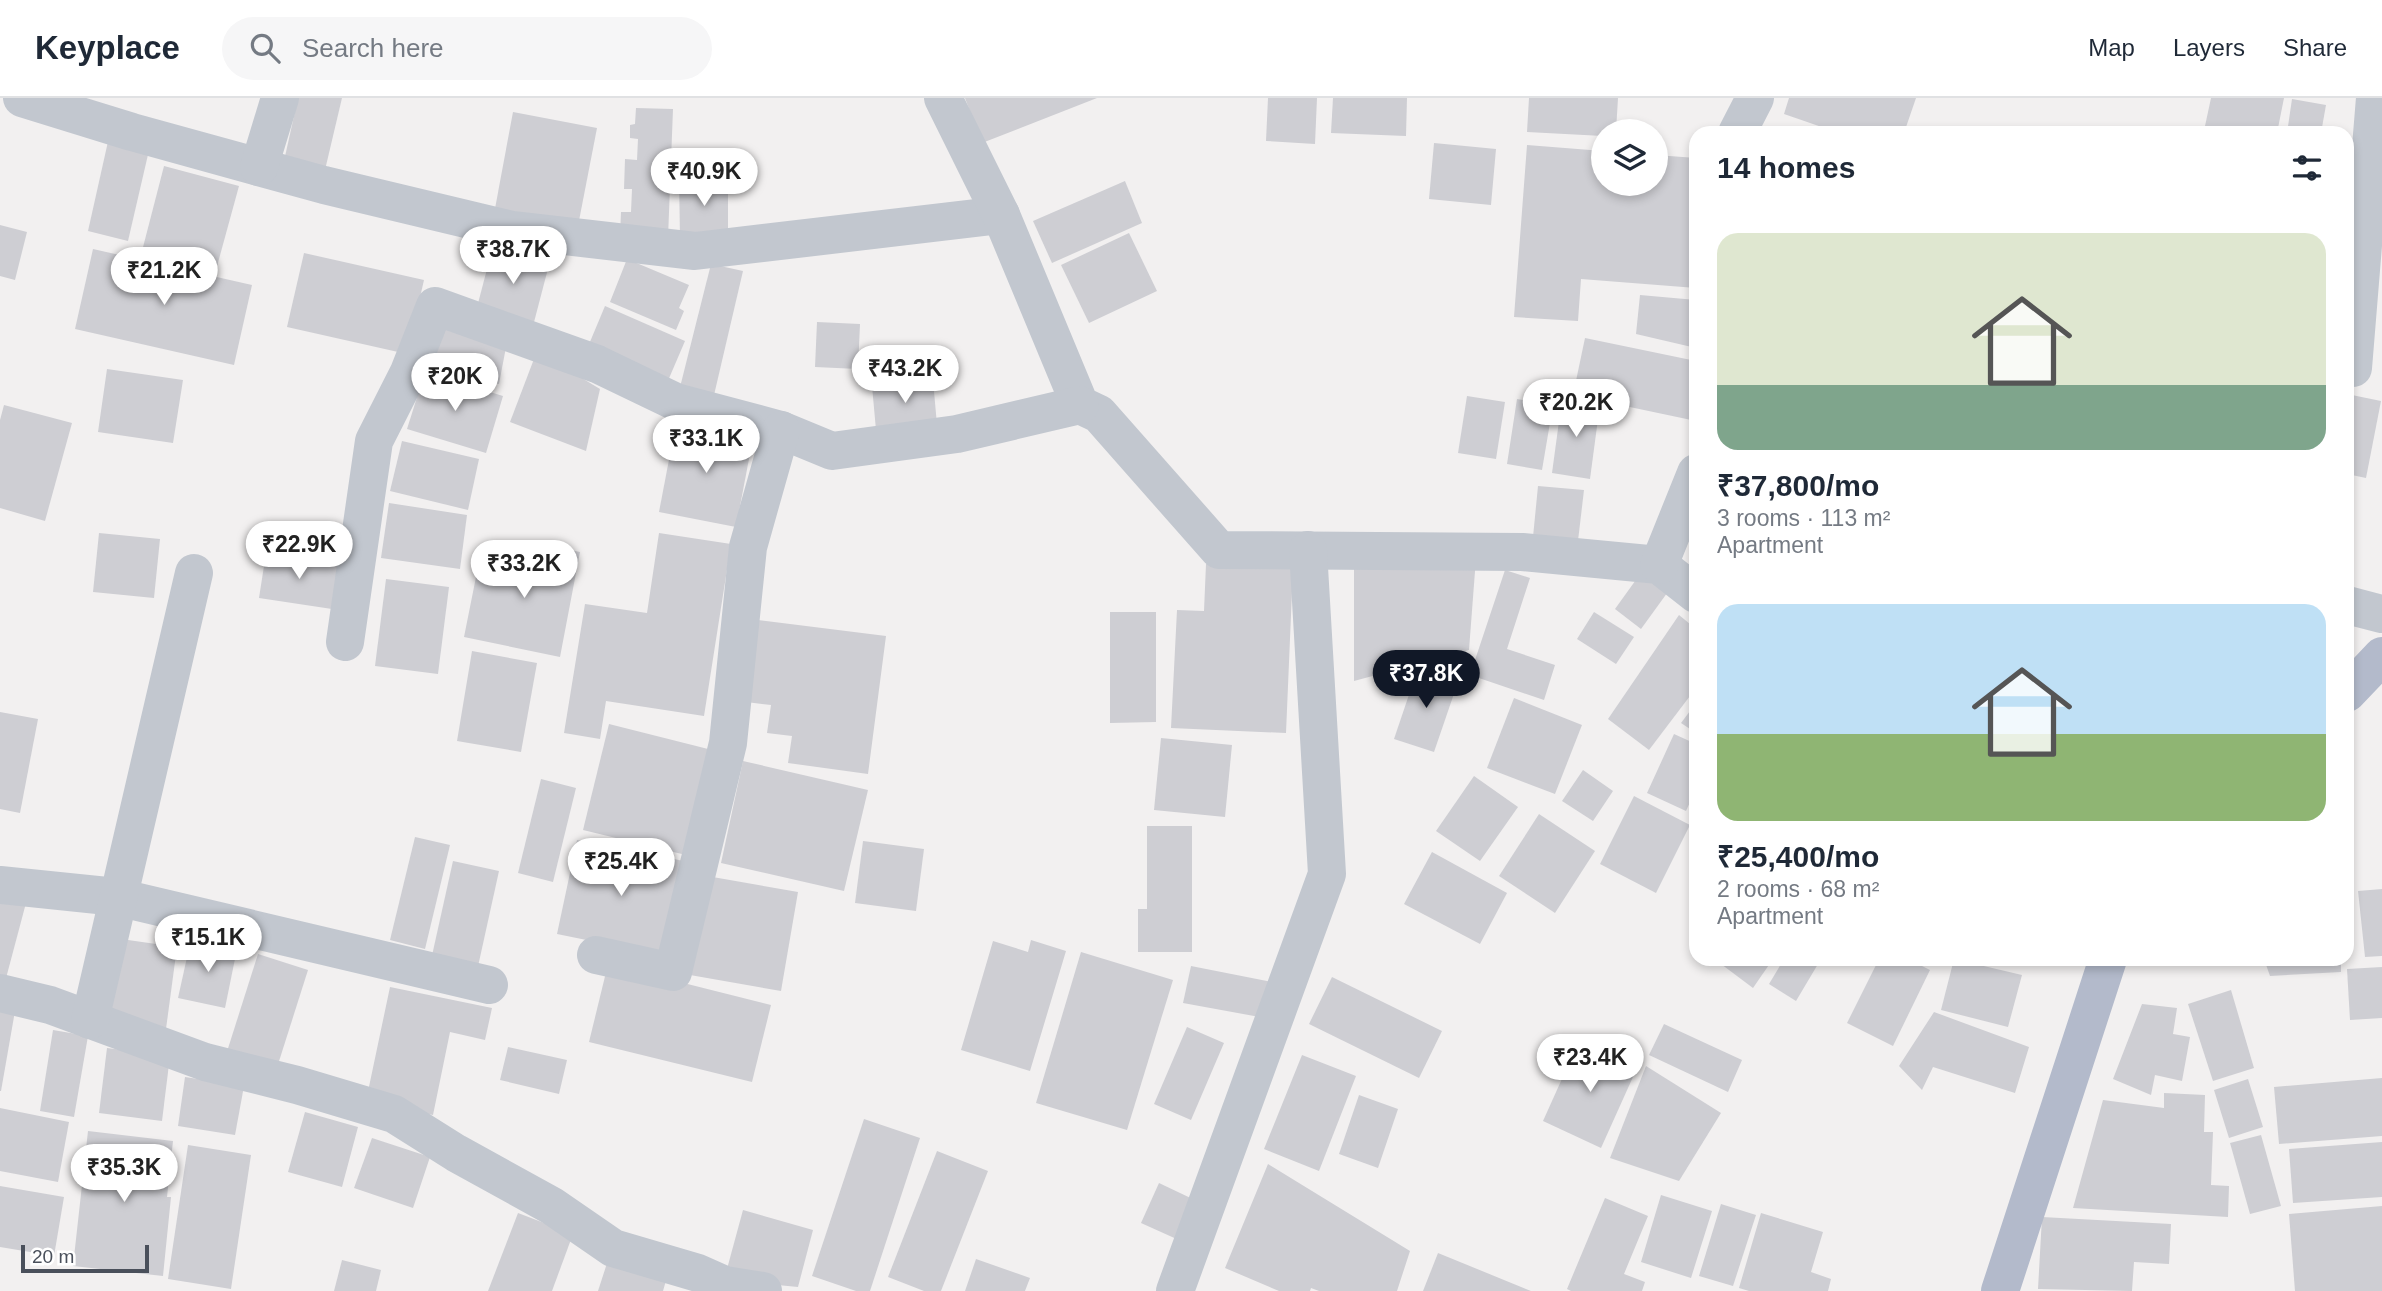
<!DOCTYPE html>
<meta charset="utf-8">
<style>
:root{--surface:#fff;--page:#f6f6f7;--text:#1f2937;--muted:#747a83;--line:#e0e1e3;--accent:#111827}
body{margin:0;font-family:Helvetica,sans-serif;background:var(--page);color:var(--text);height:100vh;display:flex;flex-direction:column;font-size:26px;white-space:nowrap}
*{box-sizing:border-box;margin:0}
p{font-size:23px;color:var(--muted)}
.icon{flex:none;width:38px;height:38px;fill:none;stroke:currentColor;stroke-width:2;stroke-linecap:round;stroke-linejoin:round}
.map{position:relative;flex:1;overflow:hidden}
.sheet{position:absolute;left:1689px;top:28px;width:665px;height:840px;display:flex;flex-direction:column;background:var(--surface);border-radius:21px;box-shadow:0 4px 10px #0003}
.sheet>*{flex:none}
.controls{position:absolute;left:1591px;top:21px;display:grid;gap:14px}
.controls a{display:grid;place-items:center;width:77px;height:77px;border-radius:50%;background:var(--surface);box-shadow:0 4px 10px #0003;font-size:35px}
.scale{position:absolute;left:21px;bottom:18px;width:128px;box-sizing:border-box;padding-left:7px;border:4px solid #4a505b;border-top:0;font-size:19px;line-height:24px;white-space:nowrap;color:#4a505b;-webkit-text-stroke:5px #fff;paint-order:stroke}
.price{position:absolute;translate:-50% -60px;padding:0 16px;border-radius:24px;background:#fff;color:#222;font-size:23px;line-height:46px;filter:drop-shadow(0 2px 4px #0008)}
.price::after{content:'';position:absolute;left:50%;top:42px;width:21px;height:16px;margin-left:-10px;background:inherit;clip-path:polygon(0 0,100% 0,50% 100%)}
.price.current{background:var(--accent);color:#fff}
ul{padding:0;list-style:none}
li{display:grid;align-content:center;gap:14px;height:371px;padding:0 28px}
li span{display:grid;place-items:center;height:217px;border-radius:21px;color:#555}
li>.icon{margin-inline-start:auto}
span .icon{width:126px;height:126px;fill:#fffc;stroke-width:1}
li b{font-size:30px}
h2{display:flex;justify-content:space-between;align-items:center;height:84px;padding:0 28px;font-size:30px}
header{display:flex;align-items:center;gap:42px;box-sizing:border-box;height:98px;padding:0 35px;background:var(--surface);border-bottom:2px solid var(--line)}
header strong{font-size:33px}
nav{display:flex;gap:38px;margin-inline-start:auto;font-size:24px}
.search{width:490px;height:63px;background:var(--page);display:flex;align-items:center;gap:18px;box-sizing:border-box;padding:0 24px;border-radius:38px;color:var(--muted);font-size:26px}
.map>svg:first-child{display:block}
.building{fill:#ceced3}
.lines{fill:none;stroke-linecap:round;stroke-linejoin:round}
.minor{stroke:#c2c7cf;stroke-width:38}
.major{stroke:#b3bacb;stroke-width:38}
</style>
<header>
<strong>Keyplace</strong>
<div class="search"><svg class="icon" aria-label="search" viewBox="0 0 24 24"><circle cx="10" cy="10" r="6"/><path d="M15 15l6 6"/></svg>Search here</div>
<nav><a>Map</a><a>Layers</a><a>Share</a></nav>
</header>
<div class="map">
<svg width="2382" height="1193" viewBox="0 0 2382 1193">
<rect width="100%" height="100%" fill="#f2f0f0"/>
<!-- building -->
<g class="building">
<polygon points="298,0 342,0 325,72 284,63"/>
<polygon points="965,0 1097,0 982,45"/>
<polygon points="1268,0 1317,0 1315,46 1266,43"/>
<polygon points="1333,0 1407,0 1406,38 1331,35"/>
<polygon points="1529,0 1618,0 1616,33 1603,33 1603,38 1527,34"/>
<polygon points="1789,0 1916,0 1904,35 1839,35 1784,16"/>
<polygon points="2211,0 2284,0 2277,35 2237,35 2205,28"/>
<polygon points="2292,1 2326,7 2321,35 2287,35"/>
<polygon points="636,10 673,11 668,140 620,138 621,114 631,114 632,91 624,91 625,61 637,62 638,41 630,40 630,27 635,26"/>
<polygon points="513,14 597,30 577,133 494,116"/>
<polygon points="1984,28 2015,34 2015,35 1983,35"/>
<polygon points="109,39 150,48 128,143 88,133"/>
<polygon points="1434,45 1496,51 1491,107 1429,101"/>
<polygon points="1527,47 1603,53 1603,86 1656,86 1656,57 1696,60 1696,190 1581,181 1578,223 1514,219"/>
<polygon points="164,68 239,88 216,172 142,153"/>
<polygon points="679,79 728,80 728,141 680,141"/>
<polygon points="1125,83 1142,125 1052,165 1033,123"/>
<polygon points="0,127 27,134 15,182 0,178"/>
<polygon points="1129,135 1157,193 1089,225 1061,167"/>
<polygon points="493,148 550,163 533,228 476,213"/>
<polygon points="93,151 252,187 234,267 75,231"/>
<polygon points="304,155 424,182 407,256 287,229"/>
<polygon points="627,161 689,187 679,210 684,213 676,232 610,204"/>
<polygon points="711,166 743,173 711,310 677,301"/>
<polygon points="1640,197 1696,202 1696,250 1636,236"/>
<polygon points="605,208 685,243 667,285 587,251"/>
<polygon points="817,224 860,226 858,271 815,269"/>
<polygon points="442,225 506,249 499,286 431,267"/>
<polygon points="1585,240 1696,263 1696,323 1573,297"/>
<polygon points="537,253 600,291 586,353 510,324"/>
<polygon points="107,271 183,282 173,345 98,334"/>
<polygon points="425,274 503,298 486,355 407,331"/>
<polygon points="933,282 937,327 876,332 872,288"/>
<polygon points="2347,296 2381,303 2366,380 2347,376"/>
<polygon points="1467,298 1505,304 1496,361 1458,355"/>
<polygon points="1517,301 1553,307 1542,372 1507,366"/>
<polygon points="1562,301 1600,306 1590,381 1552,375"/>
<polygon points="4,307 72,325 45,423 0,410 0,322"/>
<polygon points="676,325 753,340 736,429 659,414"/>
<polygon points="402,343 479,361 468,412 390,393"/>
<polygon points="1538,388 1584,392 1578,443 1533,439"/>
<polygon points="389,405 467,417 460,471 381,460"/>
<polygon points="99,435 160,441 154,500 93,494"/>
<polygon points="659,435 731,446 704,618 606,603 600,641 564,635 585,506 647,515"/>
<polygon points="527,443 580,454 560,559 464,539 480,459 522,467"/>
<polygon points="266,455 339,466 332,511 259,500"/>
<polygon points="1354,460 1476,460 1469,552 1354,583"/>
<polygon points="1206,466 1293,470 1286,635 1171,630 1177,512 1204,513"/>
<polygon points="1505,472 1530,480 1507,551 1555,567 1544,602 1470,577"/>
<polygon points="1643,472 1670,491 1641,531 1615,511"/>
<polygon points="386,481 449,489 438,576 375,568"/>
<polygon points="1110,514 1156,514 1156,624 1110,625"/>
<polygon points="1594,514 1634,539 1616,566 1577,541"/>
<polygon points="1679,517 1696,531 1696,590 1649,652 1608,621"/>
<polygon points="749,521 886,538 868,676 788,665 792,638 767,635 771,607 738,603"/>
<polygon points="472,553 537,565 521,654 457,643"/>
<polygon points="1418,570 1458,584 1434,654 1394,641"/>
<polygon points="1514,600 1582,627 1555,696 1487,670"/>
<polygon points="1696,605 1696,635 1681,625"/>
<polygon points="0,614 38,621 20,715 0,711"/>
<polygon points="609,626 716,653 690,758 583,732"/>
<polygon points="1674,636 1696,646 1696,691 1686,713 1647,695"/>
<polygon points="1161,640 1232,647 1225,719 1154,712"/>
<polygon points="743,663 868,692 844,793 721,765"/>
<polygon points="1583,672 1613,693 1593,723 1562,703"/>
<polygon points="1474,678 1518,709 1480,763 1436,733"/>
<polygon points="541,681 576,690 553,784 518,775"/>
<polygon points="1634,698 1690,727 1656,795 1600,766"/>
<polygon points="1539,716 1595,753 1555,815 1499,778"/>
<polygon points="1147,728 1192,728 1192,854 1138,854 1138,811 1147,811"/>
<polygon points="415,739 450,747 425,851 390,842"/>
<polygon points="577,742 684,763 665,858 557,836"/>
<polygon points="863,743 924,751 916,813 855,805"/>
<polygon points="1432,754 1507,795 1480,846 1404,806"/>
<polygon points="453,763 499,773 477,873 431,862"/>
<polygon points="707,778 798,794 781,893 690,877"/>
<polygon points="2382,791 2382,858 2365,859 2358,793"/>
<polygon points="0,798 26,805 5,884 0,883"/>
<polygon points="121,841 177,849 166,931 109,923"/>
<polygon points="191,841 237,851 225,910 178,900"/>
<polygon points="1031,842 1066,853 1030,973 961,952 993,843 1028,854"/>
<polygon points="1081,854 1173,882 1127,1032 1036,1005"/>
<polygon points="258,856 308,872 274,979 224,963"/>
<polygon points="1719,861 1773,861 1753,890 1717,863"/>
<polygon points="1784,861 1821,861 1796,903 1769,886"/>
<polygon points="1879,861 1908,861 1930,872 1893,948 1847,925"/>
<polygon points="1954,861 2022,877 2008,929 1941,912"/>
<polygon points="2264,861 2341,861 2341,874 2270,878"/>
<polygon points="608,866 771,907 752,984 589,944"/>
<polygon points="1191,868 1272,884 1265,920 1183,905"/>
<polygon points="2382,869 2382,920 2350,922 2347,871"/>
<polygon points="1332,879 1442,933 1419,980 1309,926"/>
<polygon points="390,889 492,910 485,942 450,934 433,1017 366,1003"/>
<polygon points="2231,892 2254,970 2213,983 2188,906"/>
<polygon points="2142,906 2177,910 2173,936 2190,939 2182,983 2155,977 2151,997 2113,981"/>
<polygon points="0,910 15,913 1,993 0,993"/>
<polygon points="1934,914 2029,949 2015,995 1933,969 1922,992 1899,968"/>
<polygon points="1664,926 1742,962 1728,994 1649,957"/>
<polygon points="1187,929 1224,945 1191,1022 1154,1006"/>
<polygon points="53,932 88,938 74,1019 40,1013"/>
<polygon points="1579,943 1637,970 1601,1050 1543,1023"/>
<polygon points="508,949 567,962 559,996 500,982"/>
<polygon points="107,950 170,958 162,1023 99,1015"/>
<polygon points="1302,957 1356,978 1319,1073 1264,1051"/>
<polygon points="1646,968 1721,1015 1679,1083 1610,1060"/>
<polygon points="185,979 244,988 235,1037 178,1028"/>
<polygon points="2382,980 2382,1038 2279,1046 2274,989"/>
<polygon points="2248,981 2263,1029 2229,1040 2214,992"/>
<polygon points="2164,995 2205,997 2204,1034 2213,1034 2211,1087 2229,1088 2228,1119 2073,1110 2103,1002 2164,1010"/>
<polygon points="1359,997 1398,1011 1378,1070 1339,1056"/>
<polygon points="0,1010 69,1024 58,1084 0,1073"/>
<polygon points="305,1014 358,1029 342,1089 288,1074"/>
<polygon points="864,1021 920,1040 870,1193 856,1193 812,1178"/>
<polygon points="88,1033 173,1043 167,1099 171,1099 163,1178 73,1168"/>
<polygon points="2261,1037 2281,1108 2250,1116 2230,1045"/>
<polygon points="372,1040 430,1059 413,1110 354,1090"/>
<polygon points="2382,1044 2382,1099 2293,1105 2289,1051"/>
<polygon points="188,1047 251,1057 231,1191 168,1181"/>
<polygon points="937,1053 988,1073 941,1193 924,1193 888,1179"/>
<polygon points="1268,1066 1410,1153 1397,1193 1319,1193 1311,1190 1310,1193 1279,1193 1225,1170"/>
<polygon points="1159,1085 1199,1104 1181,1143 1141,1125"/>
<polygon points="0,1088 64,1099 54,1158 0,1149"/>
<polygon points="1661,1097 1712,1113 1691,1180 1641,1164"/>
<polygon points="1605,1100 1648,1118 1624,1176 1645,1184 1642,1193 1571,1193 1567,1191"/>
<polygon points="1721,1106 1756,1117 1733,1188 1699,1178"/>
<polygon points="2382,1108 2382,1193 2295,1193 2289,1116"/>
<polygon points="743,1112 813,1132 798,1189 724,1182"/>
<polygon points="518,1115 573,1136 552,1193 488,1193"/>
<polygon points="1761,1115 1823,1134 1811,1174 1831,1181 1828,1193 1749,1193 1739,1190"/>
<polygon points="2042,1119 2171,1126 2169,1166 2134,1164 2132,1193 2038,1191"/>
<polygon points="1438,1155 1531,1193 1423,1193"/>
<polygon points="609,1159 667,1179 663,1193 598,1193"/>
<polygon points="976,1161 1030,1180 1025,1193 965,1193"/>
<polygon points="342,1162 381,1172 376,1193 334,1193"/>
</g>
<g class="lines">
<!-- minor -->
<g class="minor">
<polyline points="22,0 132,34 324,87 512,132 695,153 1001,117"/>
<polyline points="943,0 1001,117 1080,307 1099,316 1219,452 1522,454 1659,467 1696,496"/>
<polyline points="1737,35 1755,0"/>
<polyline points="259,69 280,0"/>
<polyline points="2353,270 2375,0"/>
<polyline points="1659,467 1696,375"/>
<polyline points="2347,507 2382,516"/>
<polyline points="345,544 374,343 409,274 435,208 597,266 676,304 781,332 832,353 957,336 1080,307"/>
<polyline points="0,787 117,799 489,887"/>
<polyline points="596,857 673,874 728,645 748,449 781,332"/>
<polyline points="0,895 50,907 205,964 297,987 394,1016 456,1055 552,1108 613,1150 698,1175 725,1187 763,1193"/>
<polyline points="90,922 194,475"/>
<polyline points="1175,1193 1327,776 1308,452"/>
</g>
<!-- major -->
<g class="major">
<polyline points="2347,595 2382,558"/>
<polyline points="2000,1193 2108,861"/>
</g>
</g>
</svg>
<div class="controls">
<a><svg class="icon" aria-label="layers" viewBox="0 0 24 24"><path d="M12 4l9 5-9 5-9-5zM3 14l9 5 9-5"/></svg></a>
</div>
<div class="scale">20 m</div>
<b class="price" style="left:704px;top:110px">₹40.9K</b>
<b class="price" style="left:513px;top:188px">₹38.7K</b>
<b class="price" style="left:164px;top:209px">₹21.2K</b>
<b class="price" style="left:905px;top:307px">₹43.2K</b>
<b class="price" style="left:455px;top:315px">₹20K</b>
<b class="price" style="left:1576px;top:341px">₹20.2K</b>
<b class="price" style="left:706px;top:377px">₹33.1K</b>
<b class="price" style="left:299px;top:483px">₹22.9K</b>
<b class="price" style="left:524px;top:502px">₹33.2K</b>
<b class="price current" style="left:1426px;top:612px">₹37.8K</b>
<b class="price" style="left:621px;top:800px">₹25.4K</b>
<b class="price" style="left:208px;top:876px">₹15.1K</b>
<b class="price" style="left:1590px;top:996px">₹23.4K</b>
<b class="price" style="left:124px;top:1106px">₹35.3K</b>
<section class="sheet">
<h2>14 homes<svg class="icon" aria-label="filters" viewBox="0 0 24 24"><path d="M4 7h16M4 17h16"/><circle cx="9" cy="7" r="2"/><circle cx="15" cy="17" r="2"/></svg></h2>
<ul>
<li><span style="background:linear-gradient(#dfe7d0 70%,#7fa58c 0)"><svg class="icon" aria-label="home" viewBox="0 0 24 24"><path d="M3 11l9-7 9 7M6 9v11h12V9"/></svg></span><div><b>₹37,800/mo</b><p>3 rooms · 113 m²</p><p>Apartment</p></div></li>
<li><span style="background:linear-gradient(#bfe0f5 60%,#8fb573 0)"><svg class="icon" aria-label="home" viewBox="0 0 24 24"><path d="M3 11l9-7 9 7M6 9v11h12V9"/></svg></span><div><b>₹25,400/mo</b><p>2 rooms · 68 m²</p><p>Apartment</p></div></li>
</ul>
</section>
</div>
